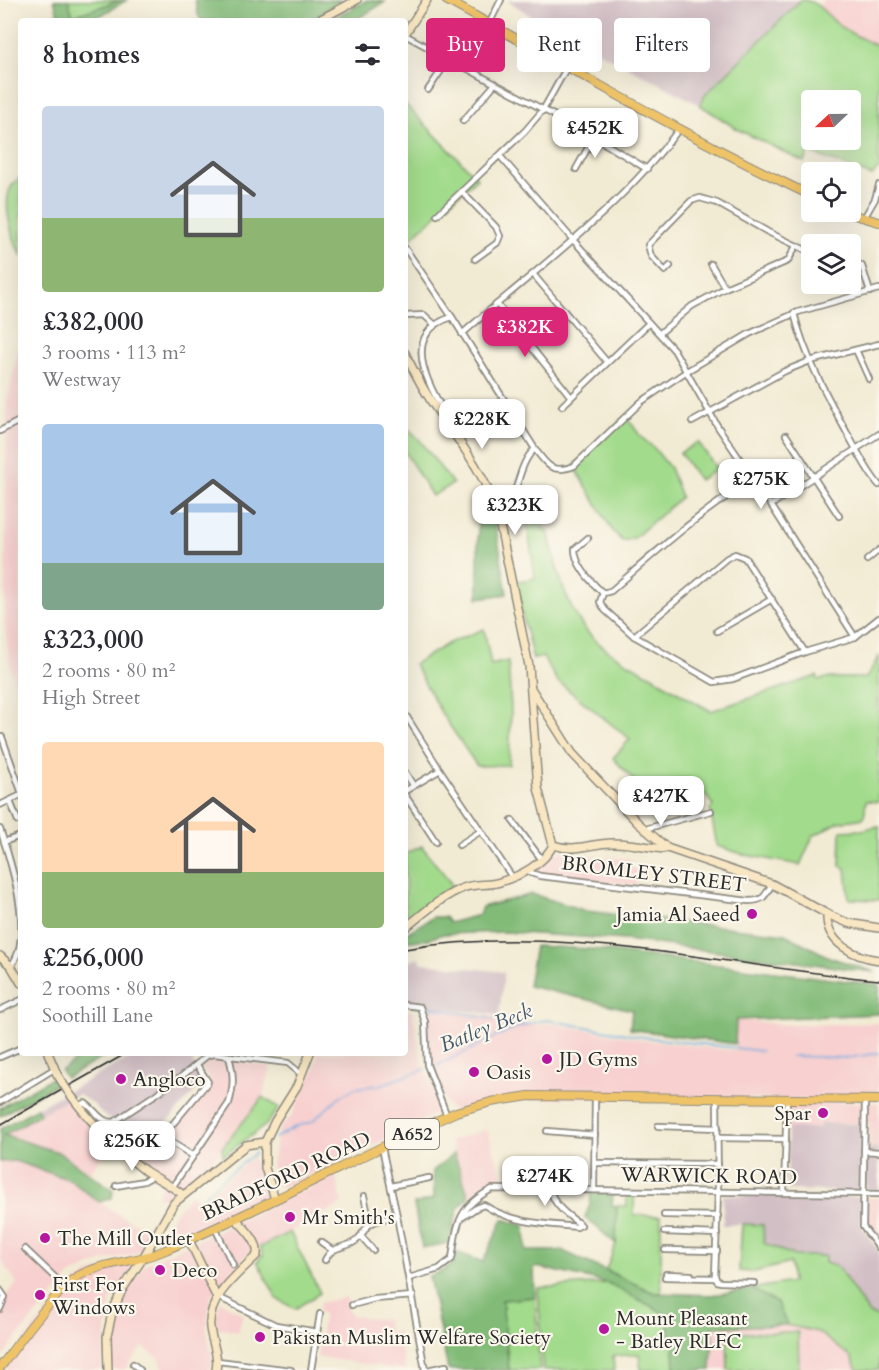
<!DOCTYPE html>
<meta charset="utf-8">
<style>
:root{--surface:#fff;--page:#f2f2f3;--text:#2b2b33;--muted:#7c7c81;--accent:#db2777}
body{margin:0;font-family:Cardo,serif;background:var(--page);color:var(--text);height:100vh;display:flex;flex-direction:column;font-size:22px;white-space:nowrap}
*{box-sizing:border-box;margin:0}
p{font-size:20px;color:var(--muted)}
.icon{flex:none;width:33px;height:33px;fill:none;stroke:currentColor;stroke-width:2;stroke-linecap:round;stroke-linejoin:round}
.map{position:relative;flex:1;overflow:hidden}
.sheet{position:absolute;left:18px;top:18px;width:390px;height:1038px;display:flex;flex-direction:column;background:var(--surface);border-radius:6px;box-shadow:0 6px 24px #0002}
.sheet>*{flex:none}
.guide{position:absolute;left:426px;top:18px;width:363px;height:54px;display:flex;gap:12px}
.needle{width:39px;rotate:248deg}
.fabs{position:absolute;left:801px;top:90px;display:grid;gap:12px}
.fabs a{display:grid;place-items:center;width:60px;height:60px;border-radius:6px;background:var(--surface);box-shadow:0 6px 24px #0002;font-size:30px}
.price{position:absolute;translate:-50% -51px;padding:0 14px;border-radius:12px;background:#fff;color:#222;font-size:20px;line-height:39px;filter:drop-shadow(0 2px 3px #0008)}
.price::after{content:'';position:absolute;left:50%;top:36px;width:18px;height:14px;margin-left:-9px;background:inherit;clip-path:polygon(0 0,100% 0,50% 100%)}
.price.selected{background:var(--accent);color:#fff}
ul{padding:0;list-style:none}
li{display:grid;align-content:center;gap:12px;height:318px;padding:0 24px}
li span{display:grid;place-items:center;height:186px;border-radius:6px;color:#555}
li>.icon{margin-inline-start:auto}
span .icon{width:108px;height:108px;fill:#fffc;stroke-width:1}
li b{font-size:26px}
h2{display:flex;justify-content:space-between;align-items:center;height:72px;padding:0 24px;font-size:26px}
.pill{padding:0 21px;border-radius:6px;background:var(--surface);box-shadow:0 6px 24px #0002;font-size:21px;line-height:54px}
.pill.selected{background:var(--accent);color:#fff}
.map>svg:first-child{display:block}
.built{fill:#f7d0cf}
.industrial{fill:#d2bec5}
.green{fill:#a3db8c;stroke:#67835c;stroke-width:1.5;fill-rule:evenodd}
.forest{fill:#82bb78;stroke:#567352;stroke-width:1.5}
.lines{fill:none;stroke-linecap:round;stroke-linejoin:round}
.stream{stroke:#72ace2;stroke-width:1.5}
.street-casing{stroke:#8e8b80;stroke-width:8}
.secondary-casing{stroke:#8e8b80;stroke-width:10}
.primary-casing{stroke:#8e8b80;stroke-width:10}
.street{stroke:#fff;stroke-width:4.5}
.secondary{stroke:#f9e7c3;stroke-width:7}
.primary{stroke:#efc469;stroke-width:8}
.rail{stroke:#2b2b2b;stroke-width:1.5}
.secondary-bridge-casing{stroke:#8e8b80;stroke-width:10;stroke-linecap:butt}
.secondary-bridge{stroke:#f9e7c3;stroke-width:7}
.poi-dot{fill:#b5179e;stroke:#fbf7ec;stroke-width:2}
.labels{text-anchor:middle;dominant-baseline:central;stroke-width:4.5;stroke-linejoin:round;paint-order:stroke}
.shield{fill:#fbf7ec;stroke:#696865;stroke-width:1.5}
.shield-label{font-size:18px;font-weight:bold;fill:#2b2b2b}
.street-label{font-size:20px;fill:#2b2b2b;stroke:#fbf7ec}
.poi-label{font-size:20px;fill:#2b2b2b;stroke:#fbf7ec;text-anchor:start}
.water-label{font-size:21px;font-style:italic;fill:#44586b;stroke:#fbf7ec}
</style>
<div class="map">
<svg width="879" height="1370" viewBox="0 0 879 1370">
<rect width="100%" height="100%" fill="#fbf7ec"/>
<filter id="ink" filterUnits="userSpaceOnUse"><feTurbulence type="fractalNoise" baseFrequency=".0167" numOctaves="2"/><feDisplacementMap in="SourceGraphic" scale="12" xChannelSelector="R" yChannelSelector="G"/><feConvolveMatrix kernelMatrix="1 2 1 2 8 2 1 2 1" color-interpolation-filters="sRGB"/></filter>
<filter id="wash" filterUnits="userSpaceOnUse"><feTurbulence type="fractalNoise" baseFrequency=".008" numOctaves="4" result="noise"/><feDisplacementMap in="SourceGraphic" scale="24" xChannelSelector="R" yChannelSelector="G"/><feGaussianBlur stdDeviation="1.35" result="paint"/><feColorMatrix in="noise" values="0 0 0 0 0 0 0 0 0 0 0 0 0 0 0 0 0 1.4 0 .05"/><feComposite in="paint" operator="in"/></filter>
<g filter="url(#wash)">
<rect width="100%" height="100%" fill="#f2ebd4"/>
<!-- built -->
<g class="built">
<polygon points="826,0 879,0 879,47 843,29 818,6"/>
<polygon points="21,339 21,701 11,671 5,625 7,402"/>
<polygon points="564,851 597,857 632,859 631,869 638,869 636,886 537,873 537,870 556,853"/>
<polygon points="426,1007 503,1018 538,1026 548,1023 643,1040 735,1051 736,1020 793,1025 879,1023 879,1100 576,1097 491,1102 456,1112 447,1105 430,1065"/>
<polygon points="405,1010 412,1011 423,1066 441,1106 440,1112 333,1165 282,1187 271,1168 279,1128 291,1117 315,1069 318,1053 405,1053"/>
<polygon points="213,1057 271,1067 263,1097 204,1170 171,1202 157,1196 164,1178 141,1162 208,1089 211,1081 200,1066"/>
<polygon points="62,1094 108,1147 90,1172 58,1152 4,1135 40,1115 37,1108"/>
<polygon points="791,1102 879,1103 879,1148 869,1147 869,1123 820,1123 819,1128 788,1128"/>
<polygon points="487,1129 505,1185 486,1187 469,1197 450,1141"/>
<polygon points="253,1157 266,1199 158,1248 172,1217 191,1194 200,1205 209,1194"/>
<polygon points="15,1161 70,1180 99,1202 133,1223 158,1227 149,1244 135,1254 102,1261 71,1275 13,1342 0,1362 0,1303 17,1283 0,1259 0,1162"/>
<polygon points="336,1176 342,1204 249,1253 211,1296 206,1327 212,1356 211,1370 164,1370 159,1358 143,1347 124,1370 114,1370 111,1365 112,1329 117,1310 125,1290 146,1264"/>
<polygon points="867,1198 879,1198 879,1240 867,1223"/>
<polygon points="136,1262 110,1301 101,1370 5,1370 32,1329 69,1287 91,1272"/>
<polygon points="346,1297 348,1309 352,1316 386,1320 389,1332 398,1331 405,1370 317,1357 324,1314 318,1312 320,1303"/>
<polygon points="220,1301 243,1314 238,1332 214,1327"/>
<polygon points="787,1325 818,1332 851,1357 857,1370 711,1370 712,1327"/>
</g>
<!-- industrial -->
<g class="industrial">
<polygon points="507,0 801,0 706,94 700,105 533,17"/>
<polygon points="419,958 422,963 504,972 499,1015 405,1004 405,962"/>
<polygon points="138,1053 201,1053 192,1061 204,1081 161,1129 154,1144 126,1122 107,1118 93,1104 78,1094 40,1114 37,1108"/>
<polygon points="820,1123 861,1124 859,1192 787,1190 788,1128 819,1128"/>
<polygon points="869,1147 879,1148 879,1191 866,1191 866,1156"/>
<polygon points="723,1195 861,1197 861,1226 879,1252 879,1317 869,1314 838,1267 825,1263 825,1256 795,1256 764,1243 742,1224 723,1225"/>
</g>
<!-- green -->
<g class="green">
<polygon points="68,0 121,0 73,16"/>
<path d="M 801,0 C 820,0 829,20 844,29 C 855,36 868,41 879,47 L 879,168 L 872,176 L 809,152 L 804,162 L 737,129 L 700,105 L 706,94 ZM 812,100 L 850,100 L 850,140 L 812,140 Z"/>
<polygon points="405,104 477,178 408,241 405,231"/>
<path d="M 21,176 L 21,255 C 12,239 2,204 11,187 C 14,183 18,179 21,176 Z"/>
<polygon points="626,416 641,437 654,448 670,468 681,497 634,538 622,541 612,530 574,466"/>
<polygon points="405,426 419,439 453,484 432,496 405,452"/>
<polygon points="698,442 717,469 699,480 680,453"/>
<path d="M 535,498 L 544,531 L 548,531 C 555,563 563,597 582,625 C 598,649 627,662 652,676 C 671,688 691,700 711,711 L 817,676 L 819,680 L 827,678 L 866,678 L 879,657 L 879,802 L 866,801 L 864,818 L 839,822 L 813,836 L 800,865 L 745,855 L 717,846 L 710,809 L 713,806 L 706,795 L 702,794 L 685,780 C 677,789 663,794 653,801 L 613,758 L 630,739 L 557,681 L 543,657 L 533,659 L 514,582 L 535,578 L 524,501 Z"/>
<polygon points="484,629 491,665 508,661 511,708 509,765 477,766 442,714 414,664 449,643"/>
<polygon points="879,826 879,900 849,899 846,868 840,866 841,831 862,830"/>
<path d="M 422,846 C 432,862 444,871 453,887 L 410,918 L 405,910 L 405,854 Z"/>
<polygon points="263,1097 279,1108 266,1125 223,1156 222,1148"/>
<polygon points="627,1195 634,1195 634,1215 661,1216 661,1293 654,1293 606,1270 616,1244 617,1206 627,1206"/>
<polygon points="742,1224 763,1225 764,1243 795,1256 825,1256 825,1263 838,1267 869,1314 879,1317 879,1370 857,1370 851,1357 818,1332 787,1325 777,1303 752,1289 792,1282 790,1263 754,1272 739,1271"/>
<polygon points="290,1232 320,1293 295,1309 277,1299 257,1261 263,1255 260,1247"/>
<polygon points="608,1283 664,1313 674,1346 675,1370 641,1370 639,1354 613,1356 614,1370 543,1370 538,1288"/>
<polygon points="535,1297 540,1370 509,1370 502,1300"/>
<polygon points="798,1332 799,1370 728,1370 727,1333"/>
</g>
<!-- forest -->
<g class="forest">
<polygon points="54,0 68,0 73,16 121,0 127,0 91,21 60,21"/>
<polygon points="195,0 341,0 318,16 304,21 202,21 198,15"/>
<polygon points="367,0 385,2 354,21 328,21"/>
<polygon points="494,515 507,594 478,598 478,520"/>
<polygon points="532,894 586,911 785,934 829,957 875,972 626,940 506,932 443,934 429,939 405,942 405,934 433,917 445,917 449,923 479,915 482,907"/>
<polygon points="535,946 592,949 879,985 879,1014 736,1020 735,1044 630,1029 632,1010 528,986"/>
<polygon points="85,1053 111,1053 66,1078 61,1071"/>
<polygon points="53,1077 58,1083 0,1116 0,1108"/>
<polygon points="37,1108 40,1114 4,1135 58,1152 113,1190 112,1198 99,1202 70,1180 15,1161 0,1162 0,1129"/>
<polygon points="454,1153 469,1197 458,1208 449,1243 422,1248 414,1204 434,1199 433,1171"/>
<polygon points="591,1193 613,1193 612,1205 617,1206 616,1244 585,1217 590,1205"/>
<polygon points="503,1219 525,1226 526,1251 563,1251 654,1293 711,1295 752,1289 777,1303 787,1325 713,1327 711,1370 675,1370 674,1345 664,1313 608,1283 537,1267 534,1269 535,1297 502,1300 509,1370 448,1370 429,1276 442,1271 455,1262 456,1252 483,1262"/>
</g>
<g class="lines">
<!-- stream -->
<g class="stream">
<polyline points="405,1002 522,1025"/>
<polyline points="791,1056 848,1058 879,1053"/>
<path d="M 431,1068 C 470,1052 504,1027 547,1020 L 643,1037 L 761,1051"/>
<polyline points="275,1138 297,1126 312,1122 339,1097 355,1088 380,1085 426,1069"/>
<polyline points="202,1201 209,1190 255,1153"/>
</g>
</g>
</g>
<g filter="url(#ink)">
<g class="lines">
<defs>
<g id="street">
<polyline points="489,24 501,0"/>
<polyline points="405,35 594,137 647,169"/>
<polyline points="428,90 449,59"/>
<polyline points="463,121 495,84"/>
<polyline points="500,156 573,240 674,350 718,427 771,505 855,637"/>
<polyline points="576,169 594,137"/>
<polyline points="462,192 496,227 500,236 497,243 475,259"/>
<polyline points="437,215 525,131 543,110 567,67"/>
<polyline points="864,218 875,199 879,185"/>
<path d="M 405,248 L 452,317 L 535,449 C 547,466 553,474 574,466 L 641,402 L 687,371 L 749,334 L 798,312 L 879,289"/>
<polyline points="711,264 725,288"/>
<polyline points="850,264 857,263 862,266 870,292"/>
<polyline points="670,266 665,271 651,256 648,245 691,201 700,198 717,203 768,232 812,253"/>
<polyline points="533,274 607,362"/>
<polyline points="497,304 571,397"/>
<path d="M 794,313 C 805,357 826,394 847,433 C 857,450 866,470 879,485"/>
<polyline points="405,316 424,315 435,325"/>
<polyline points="660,333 692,306 725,288 788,261 796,246"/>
<path d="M 462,334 C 537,268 620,209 679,129"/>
<polyline points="856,350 869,379"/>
<polyline points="562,406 649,323"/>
<polyline points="692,422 785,371 810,361 879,344"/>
<path d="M 451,424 C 432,390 395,335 452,317"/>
<polyline points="0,431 21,420"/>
<polyline points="786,435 839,516"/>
<polyline points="771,505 879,434"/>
<path d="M 498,516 C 519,507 515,465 535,449"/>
<path d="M 588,538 L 575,549 C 575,565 592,583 603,593"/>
<polyline points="867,560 879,550"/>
<polyline points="603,593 600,602 605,610 634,636 714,682 733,679 805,652 855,637 879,618"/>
<path d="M 603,593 L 611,591 C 657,551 702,510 754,479"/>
<polyline points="717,631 772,599"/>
<polyline points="634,636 727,558 735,554 745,558 805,652"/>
<polyline points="405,714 440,770 512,877"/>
<polyline points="2,737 21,791"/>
<polyline points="405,772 413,785"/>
<polyline points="405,791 440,770"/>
<polyline points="405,795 436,842"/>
<polyline points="10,801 18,821"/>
<polyline points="0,805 21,795"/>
<polyline points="512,820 542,860"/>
<path d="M 0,829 C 11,862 35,936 11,966"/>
<polyline points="645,829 711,811"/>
<polyline points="4,842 20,836 21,838"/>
<polyline points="459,845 481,831"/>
<path d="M 525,871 L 540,876 L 749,901 C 765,900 764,897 772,884"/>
<polyline points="405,1005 420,1007 425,1022 427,1065 447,1116"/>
<polyline points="0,1010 21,1000"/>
<polyline points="0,1057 21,1048"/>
<polyline points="717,1098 718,1191 715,1276 717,1281 721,1282 754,1283"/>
<polyline points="865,1100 863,1227 879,1248"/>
<polyline points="0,1102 54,1069"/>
<path d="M 79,1106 L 85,1103 C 97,1111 99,1122 114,1122 L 177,1080 L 208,1055 L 214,1054 L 288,1063 L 301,1074"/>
<polyline points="658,1126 718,1128"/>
<polyline points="547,1131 595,1135"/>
<polyline points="719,1138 786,1139"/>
<polyline points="382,1148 397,1216 425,1370"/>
<polyline points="864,1151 879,1152"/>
<polyline points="193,1156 168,1140 166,1132 208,1082 197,1065"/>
<polyline points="595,1163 718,1164"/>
<polyline points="116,1186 144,1181 153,1176"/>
<path d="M 173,1186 L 229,1103 C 234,1086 234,1074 229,1057"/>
<polyline points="391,1186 429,1178"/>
<polyline points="594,1190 595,1097"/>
<polyline points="784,1192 787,1099"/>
<polyline points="364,1196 370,1224"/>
<polyline points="664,1215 718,1216"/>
<path d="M 463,1217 L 476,1208 L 484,1205 C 511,1223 545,1224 577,1227 L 581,1225 C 567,1215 554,1206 550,1189"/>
<polyline points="215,1228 233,1265"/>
<polyline points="664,1232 717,1234"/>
<polyline points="361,1236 373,1250"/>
<polyline points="321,1242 332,1250"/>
<polyline points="25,1249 65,1287"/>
<polyline points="665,1250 717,1251"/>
<path d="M 325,1260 C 334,1243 345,1250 357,1240 C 362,1236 364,1229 369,1225 C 376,1219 389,1218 397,1216"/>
<polyline points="666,1274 691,1275"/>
<polyline points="665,1277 715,1278"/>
<path d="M 409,1278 L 439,1269 L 452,1259 C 457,1223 458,1207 492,1189 L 879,1194"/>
<polyline points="0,1290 5,1297 0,1309"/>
<polyline points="216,1296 276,1325 317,1332"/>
<polyline points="352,1305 375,1299 413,1296"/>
<polyline points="218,1361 291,1370"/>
<polyline points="133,1364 140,1370"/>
<polyline points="311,1370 320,1314"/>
<polyline points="427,1370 446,1366"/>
</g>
<g id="secondary">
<polyline points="317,21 357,0"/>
<polyline points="405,34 427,0"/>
<path d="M 405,353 C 415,374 426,395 440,414 C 464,448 485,474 498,516 L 529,666 L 538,788 L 553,845 C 544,864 520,876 500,882 C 489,886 475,883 463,888 C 442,896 423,914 405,928"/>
<polyline points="532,690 572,753 638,823 667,848 772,884 827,914 848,923 879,928"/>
<path d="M 553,845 C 578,853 592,842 615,843 C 631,843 647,847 663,849 L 667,848"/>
<path d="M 827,914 C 825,943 855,957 879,960"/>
<polyline points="0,956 11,966 21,983"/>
<polyline points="48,1053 57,1074"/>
<path d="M 67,1090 C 89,1121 114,1147 144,1170 C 157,1179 171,1185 183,1195"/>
<polyline points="275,1199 265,1168 265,1142 275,1121 297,1086 310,1053"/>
<polyline points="189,1240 216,1296"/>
<polyline points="108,1370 107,1336 112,1313 122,1290 143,1258 174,1203 246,1145 265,1142"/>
<path d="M 216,1370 C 219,1355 212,1343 210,1328 C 207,1297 238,1274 257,1255 C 259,1241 245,1229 236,1219"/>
</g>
<g id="primary">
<path d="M 446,0 C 567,66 687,137 812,196"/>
<polyline points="844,212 879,222"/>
<path d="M 0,1368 C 17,1344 34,1321 53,1300 C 59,1293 65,1285 72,1280 C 99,1261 133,1264 163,1251 C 263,1209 357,1157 456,1112 L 491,1102 L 529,1096 L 879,1100"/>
</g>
</defs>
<!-- street casing -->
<use href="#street" class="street-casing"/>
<!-- secondary casing -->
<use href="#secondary" class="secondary-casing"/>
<!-- primary casing -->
<use href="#primary" class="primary-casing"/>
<!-- street -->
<use href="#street" class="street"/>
<!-- secondary -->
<use href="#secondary" class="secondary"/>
<!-- primary -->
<use href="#primary" class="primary"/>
<!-- rail -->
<g class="rail">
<path d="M 405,949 C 563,923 722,966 879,980"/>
<polyline points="0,1125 127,1053"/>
</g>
<defs>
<polyline id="secondary-bridge" points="57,1074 67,1090"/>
</defs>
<!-- secondary-bridge casing -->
<use href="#secondary-bridge" class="secondary-bridge-casing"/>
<!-- secondary-bridge -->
<use href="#secondary-bridge" class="secondary-bridge"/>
</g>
</g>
<!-- markers -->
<g class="poi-dot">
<circle cx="752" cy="914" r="6"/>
<circle cx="547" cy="1059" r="6"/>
<circle cx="474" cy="1072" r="6"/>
<circle cx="121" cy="1079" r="6"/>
<circle cx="823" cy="1113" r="6"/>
<circle cx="290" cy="1217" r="6"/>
<circle cx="45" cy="1238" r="6"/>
<circle cx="160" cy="1270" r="6"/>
<circle cx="40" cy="1295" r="6"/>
<circle cx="604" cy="1329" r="6"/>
<circle cx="260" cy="1337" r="6"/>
</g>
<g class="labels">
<!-- shield labels -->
<rect class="shield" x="385" y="1119" width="54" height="30" rx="4.5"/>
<g class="shield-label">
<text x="412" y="1134">A652</text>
</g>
<!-- street labels -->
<g class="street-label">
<text transform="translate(654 874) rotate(7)">BROMLEY STREET</text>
<text transform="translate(286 1176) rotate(-25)">BRADFORD ROAD</text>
<text transform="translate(709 1176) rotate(1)">WARWICK ROAD</text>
</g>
<!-- poi labels -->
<g class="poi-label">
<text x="740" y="914" text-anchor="end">Jamia Al Saeed</text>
<text x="559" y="1059">JD Gyms</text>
<text x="486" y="1072">Oasis</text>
<text x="133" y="1079">Angloco</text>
<text x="811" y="1113" text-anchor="end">Spar</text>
<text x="302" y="1217">Mr Smith's</text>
<text x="57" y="1238">The Mill Outlet</text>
<text x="172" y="1270">Deco</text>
<text x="52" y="1284">First For<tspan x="52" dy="23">Windows</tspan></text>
<text x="616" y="1318">Mount Pleasant<tspan x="616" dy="23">- Batley RLFC</tspan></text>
<text x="272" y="1337">Pakistan Muslim Welfare Society</text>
</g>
<!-- water labels -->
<g class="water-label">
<text transform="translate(486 1028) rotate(-22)">Batley Beck</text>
</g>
</g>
</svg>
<div class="fabs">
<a><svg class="needle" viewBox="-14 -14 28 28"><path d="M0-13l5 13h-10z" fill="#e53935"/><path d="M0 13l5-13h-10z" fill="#7c7c81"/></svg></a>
<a><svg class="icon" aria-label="locate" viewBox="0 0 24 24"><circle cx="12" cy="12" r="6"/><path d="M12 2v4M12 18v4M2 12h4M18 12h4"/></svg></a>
<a><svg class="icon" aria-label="layers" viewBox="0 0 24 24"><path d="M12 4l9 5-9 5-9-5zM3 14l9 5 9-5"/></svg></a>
</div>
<b class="price" style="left:595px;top:159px">£452K</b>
<b class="price selected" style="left:525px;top:358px">£382K</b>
<b class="price" style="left:482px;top:450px">£228K</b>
<b class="price" style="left:761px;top:510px">£275K</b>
<b class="price" style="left:515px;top:536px">£323K</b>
<b class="price" style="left:661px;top:827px">£427K</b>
<b class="price" style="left:132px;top:1172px">£256K</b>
<b class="price" style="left:545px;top:1207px">£274K</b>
<div class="guide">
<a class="pill selected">Buy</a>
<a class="pill">Rent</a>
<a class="pill">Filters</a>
</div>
<section class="sheet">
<h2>8 homes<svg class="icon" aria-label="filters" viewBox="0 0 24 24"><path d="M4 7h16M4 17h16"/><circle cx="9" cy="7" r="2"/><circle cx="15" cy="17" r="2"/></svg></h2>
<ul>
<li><span style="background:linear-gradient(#c9d6e8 60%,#8fb573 0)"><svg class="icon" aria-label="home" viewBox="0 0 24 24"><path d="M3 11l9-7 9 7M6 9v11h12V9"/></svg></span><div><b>£382,000</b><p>3 rooms · 113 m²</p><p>Westway</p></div></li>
<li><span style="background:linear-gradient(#a9c7e8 75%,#7fa58c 0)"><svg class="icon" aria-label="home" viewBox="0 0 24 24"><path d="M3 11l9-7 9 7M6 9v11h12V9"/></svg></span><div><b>£323,000</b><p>2 rooms · 80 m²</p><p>High Street</p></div></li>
<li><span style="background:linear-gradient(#ffd9b3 70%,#8fb573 0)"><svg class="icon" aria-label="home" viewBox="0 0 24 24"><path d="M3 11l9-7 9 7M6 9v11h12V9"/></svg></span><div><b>£256,000</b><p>2 rooms · 80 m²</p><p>Soothill Lane</p></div></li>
</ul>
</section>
</div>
